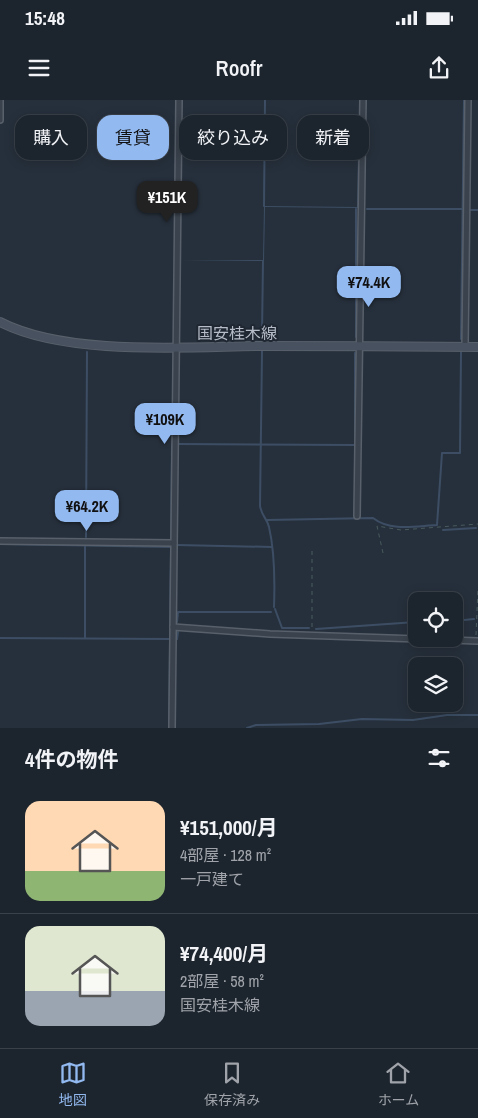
<!DOCTYPE html>
<html lang="ja">
<meta charset="utf-8">
<style>
:root{--surface:#1c242d;--page:#293039;--text:#f1f3f6;--muted:#a0a4aa;--line:#3a4149;--accent:#92b9f0}
body{margin:0;font-family:"Archivo Narrow","Noto Sans JP",sans-serif;background:var(--page);color:var(--text);height:100vh;display:flex;flex-direction:column;font-size:19px;white-space:nowrap}
*{box-sizing:border-box;margin:0}
p{font-size:16px;color:var(--muted)}
.icon{flex:none;width:28px;height:28px;fill:none;stroke:currentColor;stroke-width:2;stroke-linecap:round;stroke-linejoin:round}
.map{position:relative;height:628px;overflow:hidden}
.sheet{display:flex;flex-direction:column;background:var(--surface);flex:1}
.sheet>*{flex:none}
.guide{position:absolute;left:15px;top:15px;width:449px;height:45px;display:flex;gap:10px}
.buttons{position:absolute;left:408px;top:492px;display:grid;gap:10px}
.buttons a{display:grid;place-items:center;width:55px;height:55px;border-radius:10px;background:var(--surface);box-shadow:0 2px 12px #0003,0 0 0 1px var(--line);font-size:25px}
.price{position:absolute;translate:-50% -42px;padding:0 11px;border-radius:10px;background:var(--accent);color:#111;font-size:16px;line-height:32px;filter:drop-shadow(0 1px 2px #0008)}
.price::after{content:'';position:absolute;left:50%;top:30px;width:15px;height:11px;margin-left:-8px;background:inherit;clip-path:polygon(0 0,100% 0,50% 100%)}
.price.selected{background:#222;color:#fff}
ul{padding:0;list-style:none}
li{display:flex;align-items:center;gap:15px;height:125px;padding:0 25px}
li+li{border-top:1px solid var(--line)}
li span{display:grid;place-items:center;flex:none;width:140px;height:100px;border-radius:15px;color:#555}
li>.icon{margin-inline-start:auto}
span .icon{width:60px;height:60px;fill:#fffc;stroke-width:1}
li b{font-size:21px}
h2{display:flex;justify-content:space-between;align-items:center;height:60px;padding:0 25px;font-size:21px}
.chip{padding:0 18px;border-radius:15px;background:var(--surface);box-shadow:0 2px 12px #0003,0 0 0 1px var(--line);font-size:18px;line-height:45px}
.chip.selected{background:var(--accent);color:#111}
.status{display:flex;justify-content:space-between;align-items:center;height:35px;padding:0 25px;background:var(--surface);direction:ltr}
.status svg{height:14px;fill:currentColor}
header{display:flex;justify-content:space-between;align-items:center;height:65px;padding:0 25px;background:var(--surface);font-size:22px;font-weight:600}
.menu{display:flex;justify-content:space-around;align-items:center;height:70px;border-top:1px solid var(--line);background:var(--surface);font-size:14px;color:var(--muted)}
.menu a{display:grid;justify-items:center;gap:2px}
.menu .selected{color:var(--accent)}
.map>svg:first-child{display:block}
.water{fill:#3d4e64}
.lines{fill:none;stroke-linecap:round;stroke-linejoin:round}
.stream{stroke:#3d4e64;stroke-width:2}
.minor-casing{stroke:#58606b;stroke-width:8}
.secondary-casing{stroke:#58606b;stroke-width:10}
.path{stroke:#485a5c;stroke-width:1;stroke-dasharray:4 4;stroke-linecap:butt}
.minor{stroke:#3a424d;stroke-width:5}
.secondary{stroke:#48515f;stroke-width:8}
.labels{text-anchor:middle;dominant-baseline:central;stroke-width:4;stroke-linejoin:round;paint-order:stroke}
.street-label{font-size:16px;fill:#b6bdc8;stroke:#1f2732}
</style>
<div class="status"><b>15:48</b><svg viewBox="0 0 49 12"><path d="M0 12V9h3v3zM5 12V6h3v6zM10 12V3h3v9zM15 12V0h3v12zM26 1h20v11H26zM47 4h2v5h-2z"/></svg></div>
<header><svg class="icon" aria-label="menu" viewBox="0 0 24 24"><path d="M4 6h16M4 12h16M4 18h16"/></svg>Roofr<svg class="icon" aria-label="share" viewBox="0 0 24 24"><path d="M12 15V3M7 8l5-5 5 5M5 13v7h14v-7"/></svg></header>
<div class="map">
<svg width="478" height="628" viewBox="0 0 478 628">
<rect width="100%" height="100%" fill="#26303c"/>
<!-- water -->
<g class="water">
<polygon points="359,0 358,108 265,107 264,161 180,160 263,160 264,106 357,107"/>
<polygon points="0,537 170,538 170,540 0,539"/>
</g>
<g class="lines">
<!-- stream -->
<g class="stream">
<polyline points="264,106 265,0"/>
<polyline points="367,109 463,109"/>
<polyline points="470,110 478,110"/>
<polyline points="262,234 263,161"/>
<polyline points="356,237 356,109"/>
<polyline points="461,239 464,0"/>
<path d="M 262,251 L 260,406 C 262,417 267,418 269,427 C 275,453 275,480 274,507"/>
<polyline points="177,344 355,345 355,253"/>
<path d="M 267,420 L 373,418 C 391,432 416,426 437,425 L 442,353 L 460,353 L 461,252"/>
<polyline points="443,430 476,428"/>
<polyline points="86,437 87,252"/>
<polyline points="171,438 172,345"/>
<polyline points="1,444 171,447 170,537"/>
<polyline points="177,445 272,447"/>
<polyline points="275,509 282,528 309,528"/>
<polyline points="454,521 474,519"/>
<polyline points="177,522 178,512 271,512"/>
<polyline points="316,529 416,522"/>
<polyline points="85,538 85,445"/>
<polyline points="175,539 177,539 178,532"/>
<polyline points="169,628 170,541"/>
<polyline points="247,628 256,625 319,624 362,619 413,620 447,615 478,615"/>
</g>
<defs>
<g id="minor">
<polyline points="0,20 0,0"/>
<polyline points="465,247 468,0"/>
<polyline points="357,416 363,0"/>
<polyline points="0,441 174,443"/>
<polyline points="173,527 270,534 478,541"/>
<polyline points="172,628 179,0"/>
</g>
<path id="secondary" d="M 0,222 C 66,256 184,247 258,246 C 331,246 405,246 478,247"/>
</defs>
<!-- minor casing -->
<use href="#minor" class="minor-casing"/>
<!-- secondary casing -->
<use href="#secondary" class="secondary-casing"/>
<!-- path -->
<g class="path">
<polyline points="312,451 312,531"/>
<polyline points="383,453 377,426 401,430 478,424"/>
<polyline points="410,523 410,533"/>
<polyline points="476,535 478,488"/>
</g>
<!-- minor -->
<use href="#minor" class="minor"/>
<!-- secondary -->
<use href="#secondary" class="secondary"/>
</g>
<g class="labels">
<!-- street labels -->
<g class="street-label">
<text x="237" y="233">国安桂木線</text>
</g>
</g>
</svg>
<div class="buttons">
<a><svg class="icon" aria-label="locate" viewBox="0 0 24 24"><circle cx="12" cy="12" r="6"/><path d="M12 2v4M12 18v4M2 12h4M18 12h4"/></svg></a>
<a><svg class="icon" aria-label="layers" viewBox="0 0 24 24"><path d="M12 4l9 5-9 5-9-5zM3 14l9 5 9-5"/></svg></a>
</div>
<b class="price selected" style="left:167px;top:123px">¥151K</b>
<b class="price" style="left:369px;top:208px">¥74.4K</b>
<b class="price" style="left:165px;top:345px">¥109K</b>
<b class="price" style="left:87px;top:432px">¥64.2K</b>
<div class="guide">
<a class="chip">購入</a>
<a class="chip selected">賃貸</a>
<a class="chip">絞り込み</a>
<a class="chip">新着</a>
</div>
</div>
<section class="sheet">
<h2>4件の物件<svg class="icon" aria-label="filters" viewBox="0 0 24 24"><path d="M4 7h16M4 17h16"/><circle cx="9" cy="7" r="2"/><circle cx="15" cy="17" r="2"/></svg></h2>
<ul>
<li><span style="background:linear-gradient(#ffd9b3 70%,#8fb573 0)"><svg class="icon" aria-label="home" viewBox="0 0 24 24"><path d="M3 11l9-7 9 7M6 9v11h12V9"/></svg></span><div><b>¥151,000/月</b><p>4部屋 · 128 m²</p><p>一戸建て</p></div></li>
<li><span style="background:linear-gradient(#dfe7d0 65%,#9aa5b1 0)"><svg class="icon" aria-label="home" viewBox="0 0 24 24"><path d="M3 11l9-7 9 7M6 9v11h12V9"/></svg></span><div><b>¥74,400/月</b><p>2部屋 · 58 m²</p><p>国安桂木線</p></div></li>
</ul>
</section>
<nav class="menu">
<a class="selected"><svg class="icon" aria-label="map" viewBox="0 0 24 24"><path d="M3 6l6-2 6 2 6-2v14l-6 2-6-2-6 2zM9 4v14M15 6v14"/></svg>地図</a>
<a><svg class="icon" aria-label="saved" viewBox="0 0 24 24"><path d="M7 4h10v16l-5-4-5 4z"/></svg>保存済み</a>
<a><svg class="icon" aria-label="home" viewBox="0 0 24 24"><path d="M3 11l9-7 9 7M6 9v11h12V9"/></svg>ホーム</a>
</nav>
